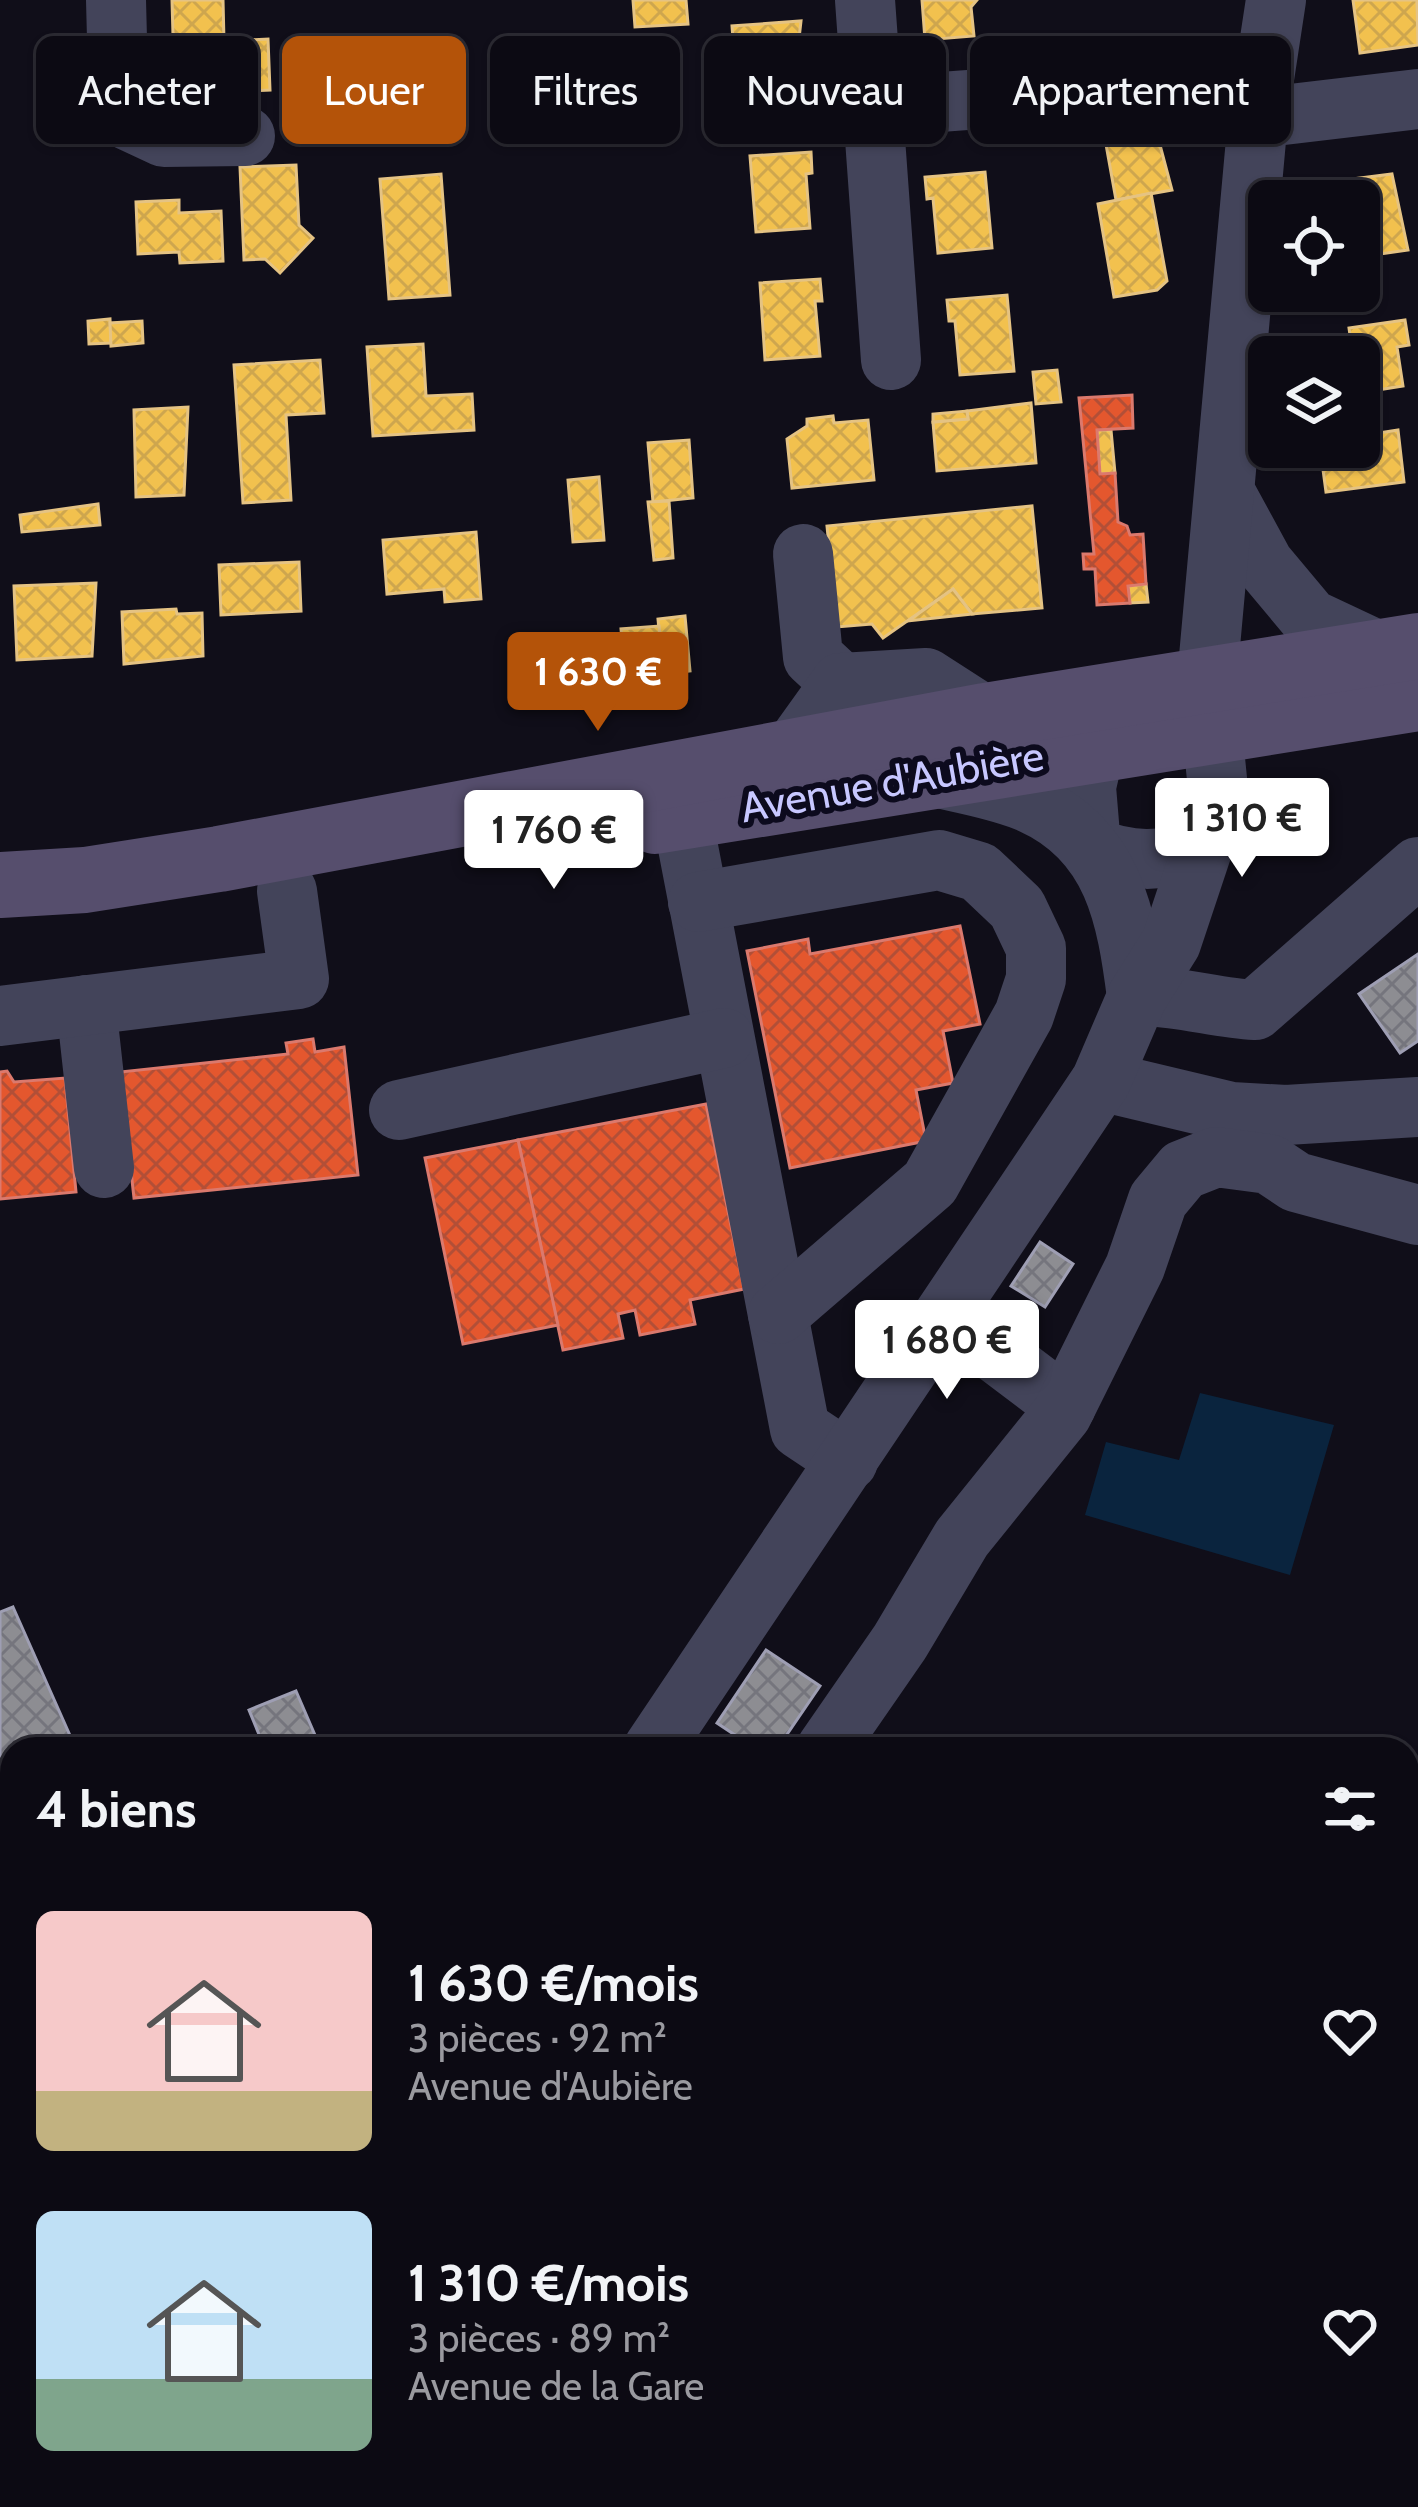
<!DOCTYPE html>
<html lang="fr">
<meta charset="utf-8">
<style>
:root{--surface:#0c0a13;--page:#1a1821;--text:#f1f3f6;--muted:#9a9aa0;--line:#2c2b33;--accent:#b45309}
body{margin:0;font-family:Cabin,sans-serif;background:var(--page);color:var(--text);height:100vh;display:flex;flex-direction:column;font-size:45px;white-space:nowrap}
*{box-sizing:border-box;margin:0}
p{font-size:39px;color:var(--muted)}
.icon{flex:none;width:66px;height:66px;fill:none;stroke:currentColor;stroke-width:2;stroke-linecap:round;stroke-linejoin:round}
.map{position:relative;flex:1;overflow:hidden}
.sheet{position:absolute;left:0px;top:1737px;width:1419px;height:771px;display:flex;flex-direction:column;background:var(--surface);border-radius:36px 36px 0 0;box-shadow:0 3px 9px #0004,0 0 0 3px var(--line)}
.sheet>*{flex:none}
.banner{position:absolute;left:36px;top:36px;width:1347px;height:108px;display:flex;gap:24px}
.buttons{position:absolute;left:1248px;top:180px;display:grid;gap:24px}
.buttons a{display:grid;place-items:center;width:132px;height:132px;border-radius:18px;background:var(--surface);box-shadow:0 3px 9px #0004,0 0 0 3px var(--line);font-size:60px}
.price{position:absolute;translate:-50% -102px;padding:0 27px;border-radius:12px;background:#fff;color:#222;font-size:39px;line-height:78px;filter:drop-shadow(0 3px 6px #0008)}
.price::after{content:'';position:absolute;left:50%;top:72px;width:36px;height:27px;margin-left:-18px;background:inherit;clip-path:polygon(0 0,100% 0,50% 100%)}
.price.selected{background:var(--accent);color:#fff}
ul{padding:0;list-style:none}
li{display:flex;align-items:center;gap:36px;height:300px;padding:0 36px}
li span{display:grid;place-items:center;flex:none;width:336px;height:240px;border-radius:18px;color:#555}
li>.icon{margin-inline-start:auto}
span .icon{width:144px;height:144px;fill:#fffc;stroke-width:1}
li b{font-size:51px}
h2{display:flex;justify-content:space-between;align-items:center;height:144px;padding:0 36px;font-size:51px}
.chip{padding:0 42px;border-radius:18px;background:var(--surface);box-shadow:0 3px 9px #0004,0 0 0 3px var(--line);font-size:42px;line-height:108px}
.chip.selected{background:var(--accent);color:#fff}
.map>svg:first-child{display:block}
.water{fill:#0a243e}
.homes{fill:url(#homes-cross-hatch);stroke:#e5c383;stroke-width:3}
.shops{fill:url(#shops-cross-hatch);stroke:#db796d;stroke-width:3}
.industry{fill:url(#industry-cross-hatch);stroke:#9e9eb3;stroke-width:3}
.lines{fill:none;stroke-linecap:round;stroke-linejoin:round}
.path{stroke:#435560;stroke-width:8;stroke-dasharray:6 9;stroke-linecap:butt}
.minor{stroke:#43445a;stroke-width:60}
.major{stroke:#564e6d;stroke-width:66}
.rail{stroke:#3c5462;stroke-width:9;stroke-dasharray:18 15;stroke-linecap:butt}
.labels{text-anchor:middle;dominant-baseline:central;stroke-width:12;stroke-linejoin:round;paint-order:stroke}
.street-label{font-size:42px;fill:#c7c7ff;stroke:#0c0a1d}
</style>
<div class="map">
<svg width="1418" height="2507" viewBox="0 0 1418 2507">
<defs>
<pattern id="homes-cross-hatch" width="8" height="8" patternUnits="userSpaceOnUse" patternTransform="scale(3)"><rect width="8" height="8" fill="#f2c14e"/><path d="M0 0l8 8M0 8l8-8" fill="none" stroke="#cea64e"/></pattern>
<pattern id="shops-cross-hatch" width="8" height="8" patternUnits="userSpaceOnUse" patternTransform="scale(3)"><rect width="8" height="8" fill="#e4572e"/><path d="M0 0l8 8M0 8l8-8" fill="none" stroke="#b24f37"/></pattern>
<pattern id="industry-cross-hatch" width="8" height="8" patternUnits="userSpaceOnUse" patternTransform="scale(3)"><rect width="8" height="8" fill="#8d8d92"/><path d="M0 0l8 8M0 8l8-8" fill="none" stroke="#75757d"/></pattern>
</defs>
<rect width="100%" height="100%" fill="#100e19"/>
<!-- water -->
<polygon class="water" points="1200,1393 1334,1425 1290,1575 1085,1515 1106,1442 1179,1460"/>
<!-- homes -->
<g class="homes">
<polygon points="172,0 223,0 224,41 268,39 270,90 179,94 182,35 173,35"/>
<polygon points="633,0 686,0 688,24 635,27"/>
<polygon points="922,0 977,0 971,7 974,36 925,40"/>
<polygon points="1353,0 1417,0 1418,45 1360,53"/>
<polygon points="801,21 797,56 803,62 806,90 737,95 732,26"/>
<polygon points="1156,130 1172,190 1116,200 1105,139"/>
<polygon points="811,152 812,173 806,174 810,228 756,232 750,156"/>
<polygon points="296,165 299,225 313,238 280,273 265,259 244,260 240,167"/>
<polygon points="985,172 992,248 938,253 933,198 927,199 925,177"/>
<polygon points="441,174 450,295 389,299 380,179"/>
<polygon points="1392,174 1408,250 1359,257 1359,201 1347,201 1344,180"/>
<polygon points="1151,193 1167,281 1157,290 1114,297 1098,204"/>
<polygon points="179,200 179,213 221,211 223,261 180,263 179,252 138,254 136,202"/>
<polygon points="820,279 822,301 815,301 820,356 765,360 760,283"/>
<polygon points="1007,295 1014,371 960,375 955,321 949,321 947,300"/>
<polygon points="110,319 111,343 89,344 88,321"/>
<polygon points="1405,320 1409,345 1397,347 1403,386 1359,393 1359,357 1353,357 1349,328"/>
<polygon points="142,321 143,343 111,346 110,323"/>
<polygon points="423,344 426,396 472,394 474,430 373,436 367,347"/>
<polygon points="320,360 324,413 286,415 291,500 243,503 234,365"/>
<polygon points="1057,370 1061,402 1036,404 1033,372"/>
<polygon points="1031,403 1036,463 937,471 933,422 968,419 967,411"/>
<polygon points="188,407 184,495 136,497 134,410"/>
<polygon points="967,411 968,419 933,422 933,414"/>
<polygon points="833,416 834,423 868,420 874,480 792,488 787,439 807,426 807,419"/>
<polygon points="1097,430 1111,430 1115,473 1100,474"/>
<polygon points="1398,430 1404,482 1326,492 1320,447 1359,447 1359,436"/>
<polygon points="689,440 693,498 653,502 648,443"/>
<polygon points="599,477 604,540 573,542 568,480"/>
<polygon points="669,501 673,558 654,560 648,502"/>
<polygon points="98,504 100,525 22,532 20,515"/>
<polygon points="1032,506 1042,608 972,614 953,589 883,638 872,624 837,627 827,526"/>
<polygon points="476,532 481,599 445,602 444,589 387,594 383,540"/>
<polygon points="299,562 301,611 221,615 219,565"/>
<polygon points="96,583 92,656 17,660 14,586"/>
<polygon points="1146,584 1148,602 1130,603 1128,586"/>
<polygon points="953,589 972,614 908,621"/>
<polygon points="176,609 177,614 202,613 203,656 124,664 122,612"/>
<polygon points="685,616 690,671 663,674 658,619"/>
<polygon points="659,626 663,674 625,677 621,629"/>
</g>
<!-- shops -->
<g class="shops">
<polygon points="1132,395 1133,428 1097,430 1100,474 1115,473 1118,522 1127,526 1130,535 1143,534 1146,584 1128,586 1130,603 1097,605 1095,569 1084,569 1083,554 1094,554 1079,398"/>
<polygon points="960,926 980,1024 943,1031 953,1083 916,1090 926,1141 790,1168 747,951 808,939 810,954"/>
<polygon points="313,1039 315,1052 344,1047 358,1175 134,1198 120,1072 288,1054 286,1043"/>
<polygon points="7,1071 14,1082 65,1078 76,1192 0,1199 0,1072"/>
<polygon points="706,1104 744,1289 690,1300 695,1324 640,1335 635,1310 618,1314 623,1338 563,1350 518,1140"/>
<polygon points="518,1140 558,1325 463,1344 425,1158"/>
</g>
<!-- industry -->
<g class="industry">
<polygon points="1418,954 1418,1041 1400,1053 1359,994"/>
<polygon points="1040,1242 1073,1264 1045,1307 1011,1286"/>
<polygon points="13,1607 76,1749 12,1749 12,1781 0,1785 0,1612"/>
<polygon points="766,1650 820,1686 777,1749 756,1749 717,1723"/>
<polygon points="296,1691 321,1749 265,1749 249,1710"/>
<polygon points="12,1925 12,2128 0,2133 0,1931"/>
</g>
<g class="lines">
<!-- path -->
<polyline class="path" points="581,2507 582,2496"/>
<!-- minor -->
<g class="minor">
<polyline points="116,0 119,116 164,137 245,136"/>
<polyline points="865,0 891,360"/>
<polyline points="873,107 1049,94 1264,61"/>
<polyline points="1258,118 1418,99"/>
<polyline points="1227,496 1264,564 1310,619 1376,650"/>
<polyline points="803,554 813,657 841,683"/>
<path d="M 1130,726 L 1095,747 L 1086,787 L 1091,847 C 1131,863 1161,862 1202,849"/>
<polyline points="793,750 841,683 926,678 985,716"/>
<path d="M 933,776 C 965,785 1002,790 1032,804 C 1114,841 1127,918 1137,997"/>
<polyline points="682,816 800,1429 848,1461"/>
<polyline points="698,902 939,860 979,872 1017,908 1036,948 1036,979 1024,1015 930,1183 778,1314"/>
<path d="M 1137,997 C 1178,995 1214,1008 1255,1010 L 1418,867"/>
<polyline points="86,1005 104,1168"/>
<polyline points="0,1016 299,979 287,891"/>
<polyline points="1101,1081 1231,1112 1286,1115 1418,1107"/>
<polyline points="399,1110 724,1038"/>
<polyline points="947,1316 1066,1406"/>
<polyline points="653,1749 1101,1081 1137,997 1171,943 1219,799 1207,679 1258,118 1276,0"/>
<polyline points="826,1749 900,1642 962,1538 1062,1414 1135,1267 1158,1200 1183,1170 1216,1157 1269,1164 1296,1182 1418,1215"/>
<polyline points="1407,2080 1418,2080"/>
<polyline points="0,2225 12,2220"/>
</g>
<!-- major -->
<g class="major">
<polyline points="655,821 1418,698"/>
<polyline points="0,885 85,880 219,859 985,716 1418,646"/>
</g>
<!-- rail -->
<g class="rail">
<polyline points="1407,2263 1418,2262"/>
<polyline points="1407,2291 1418,2291"/>
<polyline points="0,2354 12,2352"/>
<polyline points="0,2378 12,2376"/>
</g>
</g>
<g class="labels">
<!-- street labels -->
<g class="street-label">
<text transform="translate(892 781) rotate(-10)">Avenue d'Aubière</text>
</g>
</g>
</svg>
<div class="buttons">
<a><svg class="icon" aria-label="locate" viewBox="0 0 24 24"><circle cx="12" cy="12" r="6"/><path d="M12 2v4M12 18v4M2 12h4M18 12h4"/></svg></a>
<a><svg class="icon" aria-label="layers" viewBox="0 0 24 24"><path d="M12 4l9 5-9 5-9-5zM3 14l9 5 9-5"/></svg></a>
</div>
<b class="price selected" style="left:598px;top:734px">1 630 €</b>
<b class="price" style="left:1242px;top:880px">1 310 €</b>
<b class="price" style="left:554px;top:892px">1 760 €</b>
<b class="price" style="left:947px;top:1402px">1 680 €</b>
<div class="banner">
<a class="chip">Acheter</a>
<a class="chip selected">Louer</a>
<a class="chip">Filtres</a>
<a class="chip">Nouveau</a>
<a class="chip">Appartement</a>
</div>
<section class="sheet">
<h2>4 biens<svg class="icon" aria-label="filters" viewBox="0 0 24 24"><path d="M4 7h16M4 17h16"/><circle cx="9" cy="7" r="2"/><circle cx="15" cy="17" r="2"/></svg></h2>
<ul>
<li><span style="background:linear-gradient(#f6c9c9 75%,#c2b280 0)"><svg class="icon" aria-label="home" viewBox="0 0 24 24"><path d="M3 11l9-7 9 7M6 9v11h12V9"/></svg></span><div><b>1 630 €/mois</b><p>3 pièces · 92 m²</p><p>Avenue d'Aubière</p></div><svg class="icon" aria-label="heart" viewBox="0 0 24 24"><path d="M12 20l-8-8c-3-5 5-10 8-4 3-6 11-1 8 4z"/></svg></li>
<li><span style="background:linear-gradient(#bfe0f5 70%,#7fa58c 0)"><svg class="icon" aria-label="home" viewBox="0 0 24 24"><path d="M3 11l9-7 9 7M6 9v11h12V9"/></svg></span><div><b>1 310 €/mois</b><p>3 pièces · 89 m²</p><p>Avenue de la Gare</p></div><svg class="icon" aria-label="heart" viewBox="0 0 24 24"><path d="M12 20l-8-8c-3-5 5-10 8-4 3-6 11-1 8 4z"/></svg></li>
</ul>
</section>
</div>
